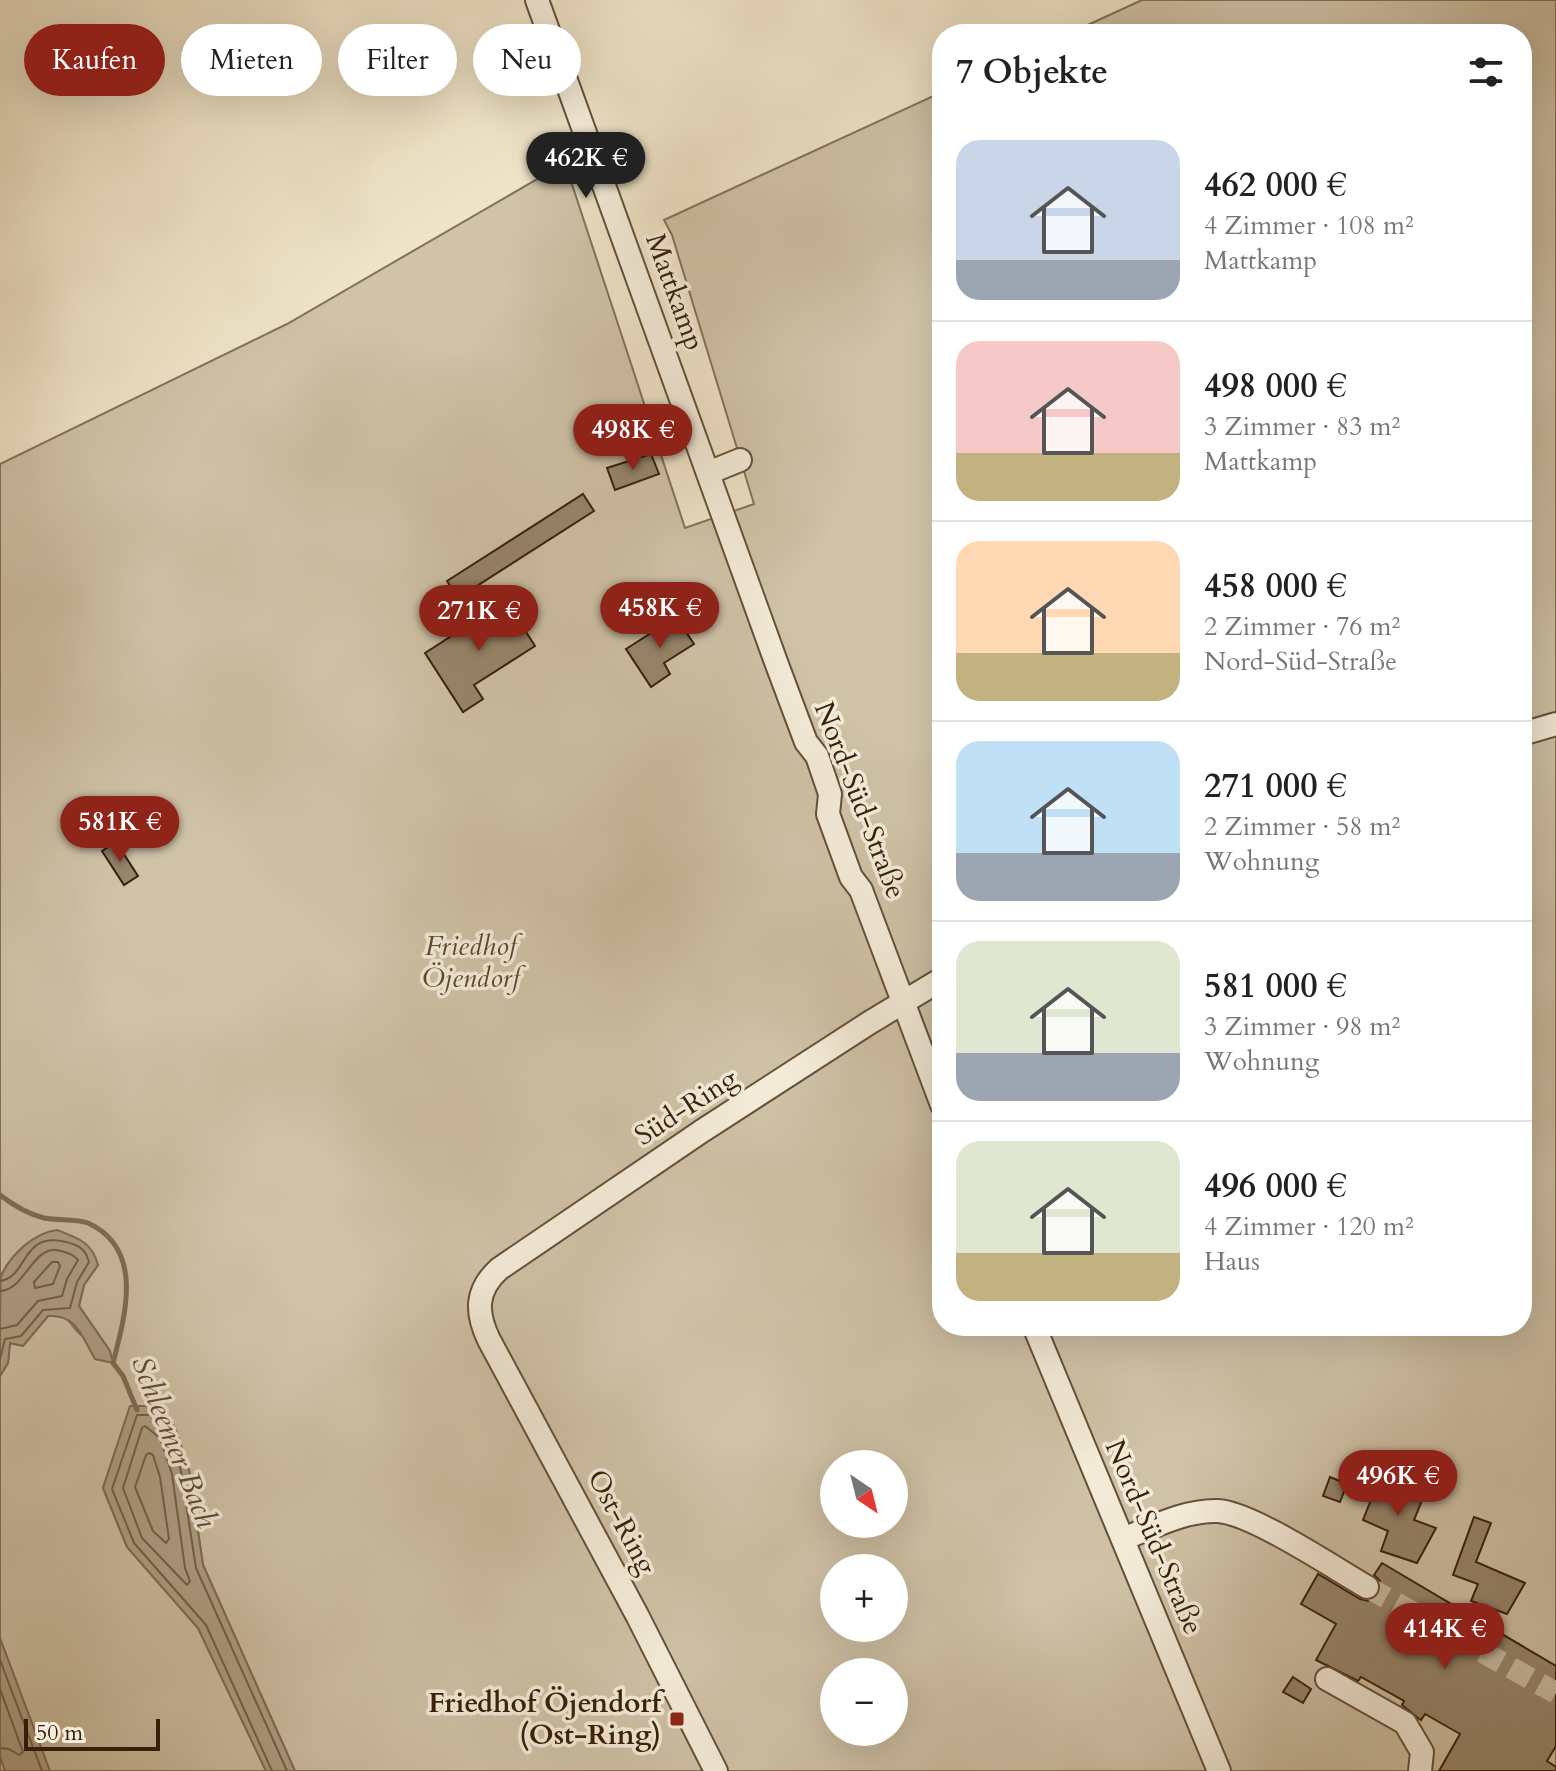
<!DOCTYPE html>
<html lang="de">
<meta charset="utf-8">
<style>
:root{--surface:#fff;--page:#f6f6f6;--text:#222;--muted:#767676;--line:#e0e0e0;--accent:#8f2418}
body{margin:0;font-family:Cardo,serif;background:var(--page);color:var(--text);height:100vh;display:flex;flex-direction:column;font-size:30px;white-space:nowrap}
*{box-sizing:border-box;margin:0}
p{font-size:26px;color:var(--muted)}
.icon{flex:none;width:44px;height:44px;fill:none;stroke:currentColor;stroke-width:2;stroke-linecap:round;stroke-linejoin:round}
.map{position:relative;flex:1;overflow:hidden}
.drawer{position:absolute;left:932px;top:24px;width:600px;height:1312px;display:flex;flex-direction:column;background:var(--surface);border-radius:32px;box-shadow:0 8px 32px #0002}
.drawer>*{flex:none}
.banner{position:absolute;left:24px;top:24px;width:760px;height:72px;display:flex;gap:16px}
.needle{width:52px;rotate:145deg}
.controls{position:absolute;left:820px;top:1450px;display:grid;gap:16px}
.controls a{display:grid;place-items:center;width:88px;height:88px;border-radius:50%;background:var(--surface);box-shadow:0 8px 32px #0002;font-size:40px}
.scale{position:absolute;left:24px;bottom:20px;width:136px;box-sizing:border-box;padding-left:8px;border:4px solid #372009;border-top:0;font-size:22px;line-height:28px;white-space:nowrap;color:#372009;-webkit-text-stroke:6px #f5eddb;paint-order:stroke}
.price{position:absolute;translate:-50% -68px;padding:0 18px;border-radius:28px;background:var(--accent);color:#fff;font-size:26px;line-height:52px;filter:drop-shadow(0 2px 4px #0008)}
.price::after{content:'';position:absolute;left:50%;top:48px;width:24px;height:18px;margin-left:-12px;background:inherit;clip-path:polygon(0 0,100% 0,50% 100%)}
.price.current{background:#222;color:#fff}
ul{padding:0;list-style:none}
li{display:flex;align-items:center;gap:24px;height:200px;padding:0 24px}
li+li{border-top:2px solid var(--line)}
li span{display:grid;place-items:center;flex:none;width:224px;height:160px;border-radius:24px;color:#555}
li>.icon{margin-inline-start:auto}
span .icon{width:96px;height:96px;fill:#fffc;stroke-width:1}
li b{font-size:34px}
h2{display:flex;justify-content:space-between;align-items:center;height:96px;padding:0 24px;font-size:34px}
.chip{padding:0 28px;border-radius:36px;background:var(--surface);box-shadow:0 8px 32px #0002;font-size:28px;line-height:72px}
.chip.current{background:var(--accent);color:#fff}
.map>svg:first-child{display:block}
.green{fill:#d0c3a8;stroke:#847258;stroke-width:2;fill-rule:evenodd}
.water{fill:#b0a187;stroke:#806d55;stroke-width:2}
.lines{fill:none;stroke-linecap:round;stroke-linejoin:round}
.shore{stroke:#746048;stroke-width:2}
.stream{stroke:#806d55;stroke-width:5}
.building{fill:#97866c;stroke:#372009;stroke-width:2}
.minor-tunnel{stroke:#cabda2;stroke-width:22;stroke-dasharray:22 11;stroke-linecap:butt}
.minor-casing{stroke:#655139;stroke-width:26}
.minor{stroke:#f5eddb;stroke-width:22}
.poi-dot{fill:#8f2418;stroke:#f5eddb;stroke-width:3}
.labels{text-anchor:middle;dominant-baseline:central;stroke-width:7;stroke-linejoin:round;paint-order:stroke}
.street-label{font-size:28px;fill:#372009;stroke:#f5eddb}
.park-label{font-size:28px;font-style:italic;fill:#5d4931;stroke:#f5eddb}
.poi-label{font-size:28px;font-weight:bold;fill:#372009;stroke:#f5eddb;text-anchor:end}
.water-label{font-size:30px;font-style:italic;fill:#614d35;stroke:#f5eddb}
</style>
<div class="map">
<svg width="1556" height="1771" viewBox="0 0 1556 1771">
<rect width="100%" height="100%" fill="#efe4c8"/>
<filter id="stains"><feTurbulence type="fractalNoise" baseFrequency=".0025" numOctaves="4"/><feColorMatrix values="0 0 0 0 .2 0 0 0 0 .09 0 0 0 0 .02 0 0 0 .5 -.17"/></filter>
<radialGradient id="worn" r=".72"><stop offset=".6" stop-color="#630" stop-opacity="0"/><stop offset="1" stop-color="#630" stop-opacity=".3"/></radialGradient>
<!-- green -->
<path class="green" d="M 1142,0 L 1556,0 L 1556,1771 L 295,1771 L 203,1565 L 189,1470 L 130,1407 L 103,1488 L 127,1547 L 198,1628 L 266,1771 L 0,1771 L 0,1376 L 8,1363 L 10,1343 L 23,1346 L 48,1316 C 72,1314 65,1320 80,1334 C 87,1341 100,1346 110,1351 L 79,1306 L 84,1285 L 98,1265 L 22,1248 L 0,1277 L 0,464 L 287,324 L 565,163 L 685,528 L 754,504 L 672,235 L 664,220 L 942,92 L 942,1326 L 1522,1326 L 1522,34 L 1068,34 ZM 834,1464 L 894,1464 L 894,1524 L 834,1524 ZM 834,1568 L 894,1568 L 894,1628 L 834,1628 ZM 834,1672 L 894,1672 L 894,1732 L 834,1732 Z"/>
<!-- water -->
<g class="water">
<path d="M 57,1230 C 78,1238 92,1242 98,1265 L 84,1285 L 79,1306 L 110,1351 L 113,1363 L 95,1359 C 82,1337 77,1314 48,1316 L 23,1346 L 10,1343 L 8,1363 L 0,1376 C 0,1359 0,1286 1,1276 C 11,1254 34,1233 57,1230 Z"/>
<polygon points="130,1406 153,1406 175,1427 189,1470 203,1565 295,1771 266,1771 198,1628 127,1547 103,1488"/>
<polygon points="0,1638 50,1771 5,1771 0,1757"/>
</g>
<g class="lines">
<!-- shore -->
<g class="shore">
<polygon points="52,1262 58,1262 60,1266 53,1284 35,1288 34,1282"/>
<path d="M 0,1281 C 30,1277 20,1226 73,1244 C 82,1247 87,1253 89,1262 L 77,1282 L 70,1308 L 43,1310 L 21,1336 L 5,1339 L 0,1359"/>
<path d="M 0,1291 C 26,1290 33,1242 61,1251 C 68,1253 73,1254 78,1260 L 67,1279 L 62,1296 L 38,1301 L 17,1325 L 0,1329"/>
<polygon points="145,1426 160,1438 172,1474 185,1568 190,1581 187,1585 142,1538 123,1488 142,1428"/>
<polygon points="149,1453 153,1455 160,1477 169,1539 166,1543 153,1531 135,1487 146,1455"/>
<polyline points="0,1660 42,1771"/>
<polyline points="0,1689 23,1752 19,1755 9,1749 0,1748"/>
<polyline points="272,1771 206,1625 134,1543 112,1489 137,1415 150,1415 169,1432 181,1471 196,1568 287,1771"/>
</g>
<!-- stream -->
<path class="stream" d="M 0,1195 C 13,1205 28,1214 44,1218 C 58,1221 75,1218 88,1223 C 145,1249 125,1316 113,1363 L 123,1376 L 137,1410"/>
</g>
<!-- building -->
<g class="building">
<polygon points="651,454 659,474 615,490 607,468"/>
<polygon points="583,494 594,511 458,598 447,581"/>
<polygon points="506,601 535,646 474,685 483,699 463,712 425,653"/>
<polygon points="676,617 694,644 664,663 670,674 651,687 626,649"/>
<polygon points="116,842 138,876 124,885 102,851"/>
<polygon points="1384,1467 1401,1474 1397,1484 1423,1498 1414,1520 1436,1528 1417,1563 1381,1551 1388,1531 1363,1520"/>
<polygon points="1330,1477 1347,1484 1340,1502 1323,1496"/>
<polygon points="1474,1517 1491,1523 1476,1562 1525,1583 1507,1614 1471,1601 1478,1584 1453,1575"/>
<polygon points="1382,1563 1556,1666 1556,1746 1547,1761 1556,1767 1556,1771 1439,1771 1460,1734 1425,1714 1421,1720 1418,1718 1402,1705 1404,1701 1361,1677 1358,1681 1316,1660 1336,1624 1301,1604 1318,1574 1360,1599 1368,1601 1379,1593 1380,1581 1374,1575"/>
<polygon points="1293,1677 1311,1689 1303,1703 1283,1692"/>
</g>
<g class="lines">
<!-- minor-tunnel -->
<polyline class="minor-tunnel" points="1367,1587 1556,1693"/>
<defs>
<g id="minor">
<polyline points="537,0 776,662 806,742 817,756 830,794 828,814 851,877 861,890 942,1105"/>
<polyline points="708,473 740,460"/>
<polyline points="1522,734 1556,724"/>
<polyline points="1034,1326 1219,1771"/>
<path d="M 1123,1539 C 1153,1527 1185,1510 1218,1511 C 1252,1513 1334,1568 1367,1587"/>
<polyline points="1327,1679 1405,1723 1422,1752 1420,1771"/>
<path d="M 716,1771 L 637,1615 L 489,1340 C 476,1313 475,1291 499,1269 L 702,1131 L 869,1023 L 942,979"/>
</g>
</defs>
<!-- minor casing -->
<use href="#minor" class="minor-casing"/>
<!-- minor -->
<use href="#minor" class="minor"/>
</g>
<!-- markers -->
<rect class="poi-dot" x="669" y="1711" width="16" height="16" rx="4"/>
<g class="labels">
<!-- street labels -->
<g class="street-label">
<text transform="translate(675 292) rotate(70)">Mattkamp</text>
<text transform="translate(860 800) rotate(69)">Nord-Süd-Straße</text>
<text transform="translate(686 1107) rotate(-33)">Süd-Ring</text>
<text transform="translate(622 1522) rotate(62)">Ost-Ring</text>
<text transform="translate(1154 1537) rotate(67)">Nord-Süd-Straße</text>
</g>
<!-- park labels -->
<g class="park-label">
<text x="471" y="946">Friedhof<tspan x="471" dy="32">Öjendorf</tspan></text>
</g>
<!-- poi labels -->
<g class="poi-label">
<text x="661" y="1703">Friedhof Öjendorf<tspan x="661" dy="32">(Ost-Ring)</tspan></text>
</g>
<!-- water labels -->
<g class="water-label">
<text transform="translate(174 1442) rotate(68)">Schleemer Bach</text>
</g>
</g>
<rect width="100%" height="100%" filter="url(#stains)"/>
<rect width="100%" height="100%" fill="url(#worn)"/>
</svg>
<div class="controls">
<a><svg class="needle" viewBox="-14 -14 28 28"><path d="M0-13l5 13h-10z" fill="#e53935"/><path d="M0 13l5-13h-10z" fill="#767676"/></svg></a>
<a>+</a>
<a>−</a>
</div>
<div class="scale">50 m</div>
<b class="price current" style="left:586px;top:200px">462K €</b>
<b class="price" style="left:633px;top:472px">498K €</b>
<b class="price" style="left:660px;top:650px">458K €</b>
<b class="price" style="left:479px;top:653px">271K €</b>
<b class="price" style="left:120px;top:864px">581K €</b>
<b class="price" style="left:1398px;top:1518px">496K €</b>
<b class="price" style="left:1445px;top:1671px">414K €</b>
<div class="banner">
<a class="chip current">Kaufen</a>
<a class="chip">Mieten</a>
<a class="chip">Filter</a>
<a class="chip">Neu</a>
</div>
<section class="drawer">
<h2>7 Objekte<svg class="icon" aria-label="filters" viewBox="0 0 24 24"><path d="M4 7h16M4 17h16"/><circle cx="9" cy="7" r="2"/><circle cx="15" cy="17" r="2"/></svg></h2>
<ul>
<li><span style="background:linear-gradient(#c9d6e8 75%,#9aa5b1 0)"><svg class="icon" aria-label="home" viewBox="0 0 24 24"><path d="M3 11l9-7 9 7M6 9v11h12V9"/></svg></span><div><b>462 000 €</b><p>4 Zimmer · 108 m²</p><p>Mattkamp</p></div></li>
<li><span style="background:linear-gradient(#f6c9c9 70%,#c2b280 0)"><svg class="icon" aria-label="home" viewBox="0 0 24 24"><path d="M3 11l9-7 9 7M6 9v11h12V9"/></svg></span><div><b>498 000 €</b><p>3 Zimmer · 83 m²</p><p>Mattkamp</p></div></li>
<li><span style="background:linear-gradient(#ffd9b3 70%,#c2b280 0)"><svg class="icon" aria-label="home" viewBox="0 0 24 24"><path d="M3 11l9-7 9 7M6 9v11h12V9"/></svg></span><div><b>458 000 €</b><p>2 Zimmer · 76 m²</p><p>Nord-Süd-Straße</p></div></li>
<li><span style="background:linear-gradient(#bfe0f5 70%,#9aa5b1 0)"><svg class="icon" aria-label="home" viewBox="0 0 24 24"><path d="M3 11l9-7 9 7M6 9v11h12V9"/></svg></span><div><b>271 000 €</b><p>2 Zimmer · 58 m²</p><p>Wohnung</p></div></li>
<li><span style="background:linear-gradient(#dfe7d0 70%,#9aa5b1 0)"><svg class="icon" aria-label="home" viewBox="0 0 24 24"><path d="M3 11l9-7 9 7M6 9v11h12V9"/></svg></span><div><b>581 000 €</b><p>3 Zimmer · 98 m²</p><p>Wohnung</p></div></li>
<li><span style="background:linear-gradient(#dfe7d0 70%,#c2b280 0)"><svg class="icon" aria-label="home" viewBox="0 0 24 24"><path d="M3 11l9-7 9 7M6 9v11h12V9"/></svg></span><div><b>496 000 €</b><p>4 Zimmer · 120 m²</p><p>Haus</p></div></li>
</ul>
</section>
</div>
